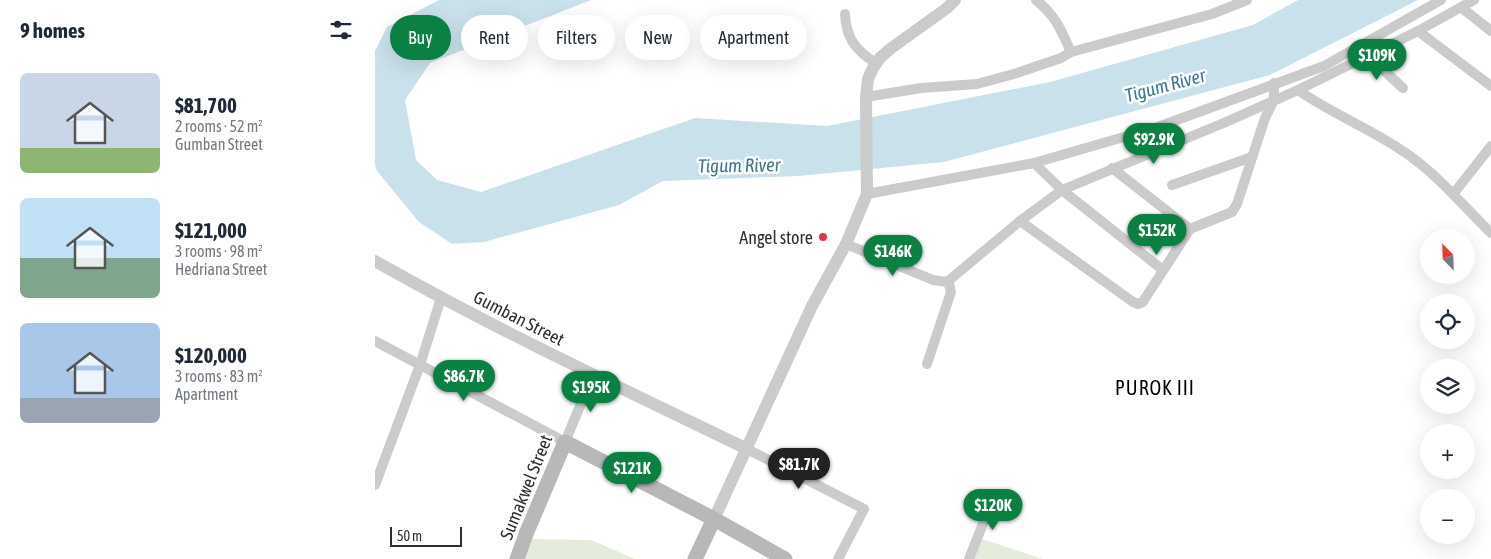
<!DOCTYPE html>
<meta charset="utf-8">
<style>
:root{--surface:#fff;--page:#f2f2f3;--text:#1f2937;--muted:#747a83;--accent:#0b8043}
body{margin:0;font-family:"Asap Condensed",sans-serif;background:var(--page);color:var(--text);height:100vh;display:flex;flex-direction:column;font-size:19px;white-space:nowrap}
*{box-sizing:border-box;margin:0}
p{font-size:16px;color:var(--muted)}
.icon{flex:none;width:28px;height:28px;fill:none;stroke:currentColor;stroke-width:2;stroke-linecap:round;stroke-linejoin:round}
.map{position:relative;flex:1;overflow:hidden}
.drawer{display:flex;flex-direction:column;background:var(--surface);width:375px}
.drawer>*{flex:none}
.top-card{position:absolute;left:15px;top:15px;width:475px;height:45px;display:flex;gap:10px}
.needle{width:32px;rotate:337deg}
.controls{position:absolute;left:1045px;top:229px;display:grid;gap:10px}
.controls a{display:grid;place-items:center;width:55px;height:55px;border-radius:50%;background:var(--surface);box-shadow:0 5px 20px #0002;font-size:25px}
.scale{position:absolute;left:15px;bottom:12px;width:72px;box-sizing:border-box;padding-left:5px;border:2px solid #2e2e2e;border-top:0;font-size:14px;line-height:18px;white-space:nowrap;color:#2e2e2e;-webkit-text-stroke:4px #fff;paint-order:stroke}
.price{position:absolute;translate:-50% -42px;padding:0 11px;border-radius:18px;background:var(--accent);color:#fff;font-size:16px;line-height:32px;filter:drop-shadow(0 1px 2px #0008)}
.price::after{content:'';position:absolute;left:50%;top:30px;width:15px;height:11px;margin-left:-8px;background:inherit;clip-path:polygon(0 0,100% 0,50% 100%)}
.price.selected{background:#222;color:#fff}
ul{padding:0;list-style:none}
li{display:flex;align-items:center;gap:15px;height:125px;padding:0 20px}
li span{display:grid;place-items:center;flex:none;width:140px;height:100px;border-radius:8px;color:#555}
li>.icon{margin-inline-start:auto}
span .icon{width:60px;height:60px;fill:#fffc;stroke-width:1}
li b{font-size:21px}
h2{display:flex;justify-content:space-between;align-items:center;height:60px;padding:0 20px;font-size:21px}
.tag{padding:0 18px;border-radius:22px;background:var(--surface);box-shadow:0 5px 20px #0002;font-size:18px;line-height:45px}
.tag.selected{background:var(--accent);color:#fff}
main{display:flex;flex:1;min-height:0}
.map>svg:first-child{display:block}
.green{fill:#e6ecdc}
.water{fill:#c9e1eb}
.lines{fill:none;stroke-linecap:round;stroke-linejoin:round}
.minor{stroke:#cbcbcb;stroke-width:10}
.tertiary{stroke:#cbcbcb;stroke-width:12}
.secondary{stroke:#b8b8b8;stroke-width:15}
.poi-dot{fill:#e33353;stroke:#fff;stroke-width:2}
.labels{text-anchor:middle;dominant-baseline:central;stroke-width:5;stroke-linejoin:round;paint-order:stroke}
.poi-label{font-size:18px;fill:#2e2e2e;stroke:#fff;text-anchor:end}
.street-label{font-size:18px;fill:#2e2e2e;stroke:#fff}
.water-label{font-size:19px;font-style:italic;fill:#3d7890;stroke:#fff}
.quarter-label{font-size:20px;letter-spacing:1px;fill:#000;stroke:#fff}
</style>
<main>
<section class="drawer">
<h2>9 homes<svg class="icon" aria-label="filters" viewBox="0 0 24 24"><path d="M4 7h16M4 17h16"/><circle cx="9" cy="7" r="2"/><circle cx="15" cy="17" r="2"/></svg></h2>
<ul>
<li><span style="background:linear-gradient(#c9d6e8 75%,#8fb573 0)"><svg class="icon" aria-label="home" viewBox="0 0 24 24"><path d="M3 11l9-7 9 7M6 9v11h12V9"/></svg></span><div><b>$81,700</b><p>2 rooms · 52 m²</p><p>Gumban Street</p></div></li>
<li><span style="background:linear-gradient(#bfe0f5 60%,#7fa58c 0)"><svg class="icon" aria-label="home" viewBox="0 0 24 24"><path d="M3 11l9-7 9 7M6 9v11h12V9"/></svg></span><div><b>$121,000</b><p>3 rooms · 98 m²</p><p>Hedriana Street</p></div></li>
<li><span style="background:linear-gradient(#a9c7e8 75%,#9aa5b1 0)"><svg class="icon" aria-label="home" viewBox="0 0 24 24"><path d="M3 11l9-7 9 7M6 9v11h12V9"/></svg></span><div><b>$120,000</b><p>3 rooms · 83 m²</p><p>Apartment</p></div></li>
</ul>
</section>
<div class="map">
<svg width="1116" height="559" viewBox="0 0 1116 559">
<rect width="100%" height="100%" fill="#fff"/>
<!-- green -->
<g class="green">
<polygon points="604,538 668,559 596,559"/>
<polygon points="157,539 216,540 260,559 149,559"/>
</g>
<!-- water -->
<polygon class="water" points="64,0 216,0 55,63 30,100 41,160 62,180 106,192 320,118 452,126 675,82 878,25 923,0 1043,0 895,75 569,162 424,176 288,181 244,205 109,242 77,244 44,222 2,171 0,165 0,51 12,27"/>
<g class="lines">
<!-- minor -->
<g class="minor">
<path d="M 661,0 C 681,16 686,30 696,52"/>
<polyline points="1087,8 1116,31"/>
<path d="M 470,14 C 471,38 481,51 501,63"/>
<polyline points="1043,31 1116,86"/>
<polyline points="992,55 1028,88"/>
<path d="M 923,90 C 958,115 1000,130 1035,156 C 1066,178 1089,207 1116,233"/>
<polyline points="491,97 546,88 602,84 642,73 686,58 696,52 837,14 872,0"/>
<polyline points="659,163 687,190 788,270"/>
<polyline points="737,168 815,229 857,212 862,204 890,118 899,100 899,83"/>
<polyline points="797,185 877,157"/>
<polyline points="1079,193 1116,146"/>
<polyline points="492,194 659,163 780,128 949,66 1066,0"/>
<polyline points="645,221 758,302 763,304 768,302 771,297 815,229"/>
<polyline points="471,244 558,280 572,282 645,221 687,190 851,122 923,90 1043,31 1099,0"/>
<polyline points="0,341 190,442 218,375"/>
<polyline points="552,364 576,292 573,281"/>
<polyline points="370,448 489,509 463,559"/>
<polyline points="0,485 45,365 66,298"/>
<polyline points="594,559 613,511 621,494"/>
</g>
<!-- tertiary -->
<g class="tertiary">
<path d="M 0,261 C 120,329 246,388 370,448"/>
<polyline points="339,519 437,306 471,244 492,194 491,97 493,79 498,68 505,58 515,49 572,8 580,0"/>
</g>
<!-- secondary -->
<g class="secondary">
<polyline points="142,559 151,534 190,442 339,519 410,559"/>
<polyline points="320,559 339,519"/>
</g>
</g>
<!-- markers -->
<circle class="poi-dot" cx="448" cy="237" r="5"/>
<g class="labels">
<!-- poi labels -->
<g class="poi-label">
<text x="438" y="237">Angel store</text>
</g>
<!-- street labels -->
<g class="street-label">
<text transform="translate(144 318) rotate(27)">Gumban Street</text>
<text transform="translate(151 487) rotate(-68)">Sumakwel Street</text>
</g>
<!-- water labels -->
<g class="water-label">
<text transform="translate(790 85) rotate(-15)">Tigum River</text>
<text transform="translate(364 165) rotate(-1)">Tigum River</text>
</g>
<!-- quarter labels -->
<g class="quarter-label">
<text x="780" y="387">PUROK III</text>
</g>
</g>
</svg>
<div class="controls">
<a><svg class="needle" viewBox="-14 -14 28 28"><path d="M0-13l5 13h-10z" fill="#e53935"/><path d="M0 13l5-13h-10z" fill="#747a83"/></svg></a>
<a><svg class="icon" aria-label="locate" viewBox="0 0 24 24"><circle cx="12" cy="12" r="6"/><path d="M12 2v4M12 18v4M2 12h4M18 12h4"/></svg></a>
<a><svg class="icon" aria-label="layers" viewBox="0 0 24 24"><path d="M12 4l9 5-9 5-9-5zM3 14l9 5 9-5"/></svg></a>
<a>+</a>
<a>−</a>
</div>
<div class="scale">50 m</div>
<b class="price" style="left:1002px;top:81px">$109K</b>
<b class="price" style="left:779px;top:165px">$92.9K</b>
<b class="price" style="left:782px;top:256px">$152K</b>
<b class="price" style="left:518px;top:277px">$146K</b>
<b class="price" style="left:89px;top:402px">$86.7K</b>
<b class="price" style="left:216px;top:413px">$195K</b>
<b class="price selected" style="left:424px;top:490px">$81.7K</b>
<b class="price" style="left:257px;top:494px">$121K</b>
<b class="price" style="left:618px;top:531px">$120K</b>
<div class="top-card">
<a class="tag selected">Buy</a>
<a class="tag">Rent</a>
<a class="tag">Filters</a>
<a class="tag">New</a>
<a class="tag">Apartment</a>
</div>
</div>
</main>
